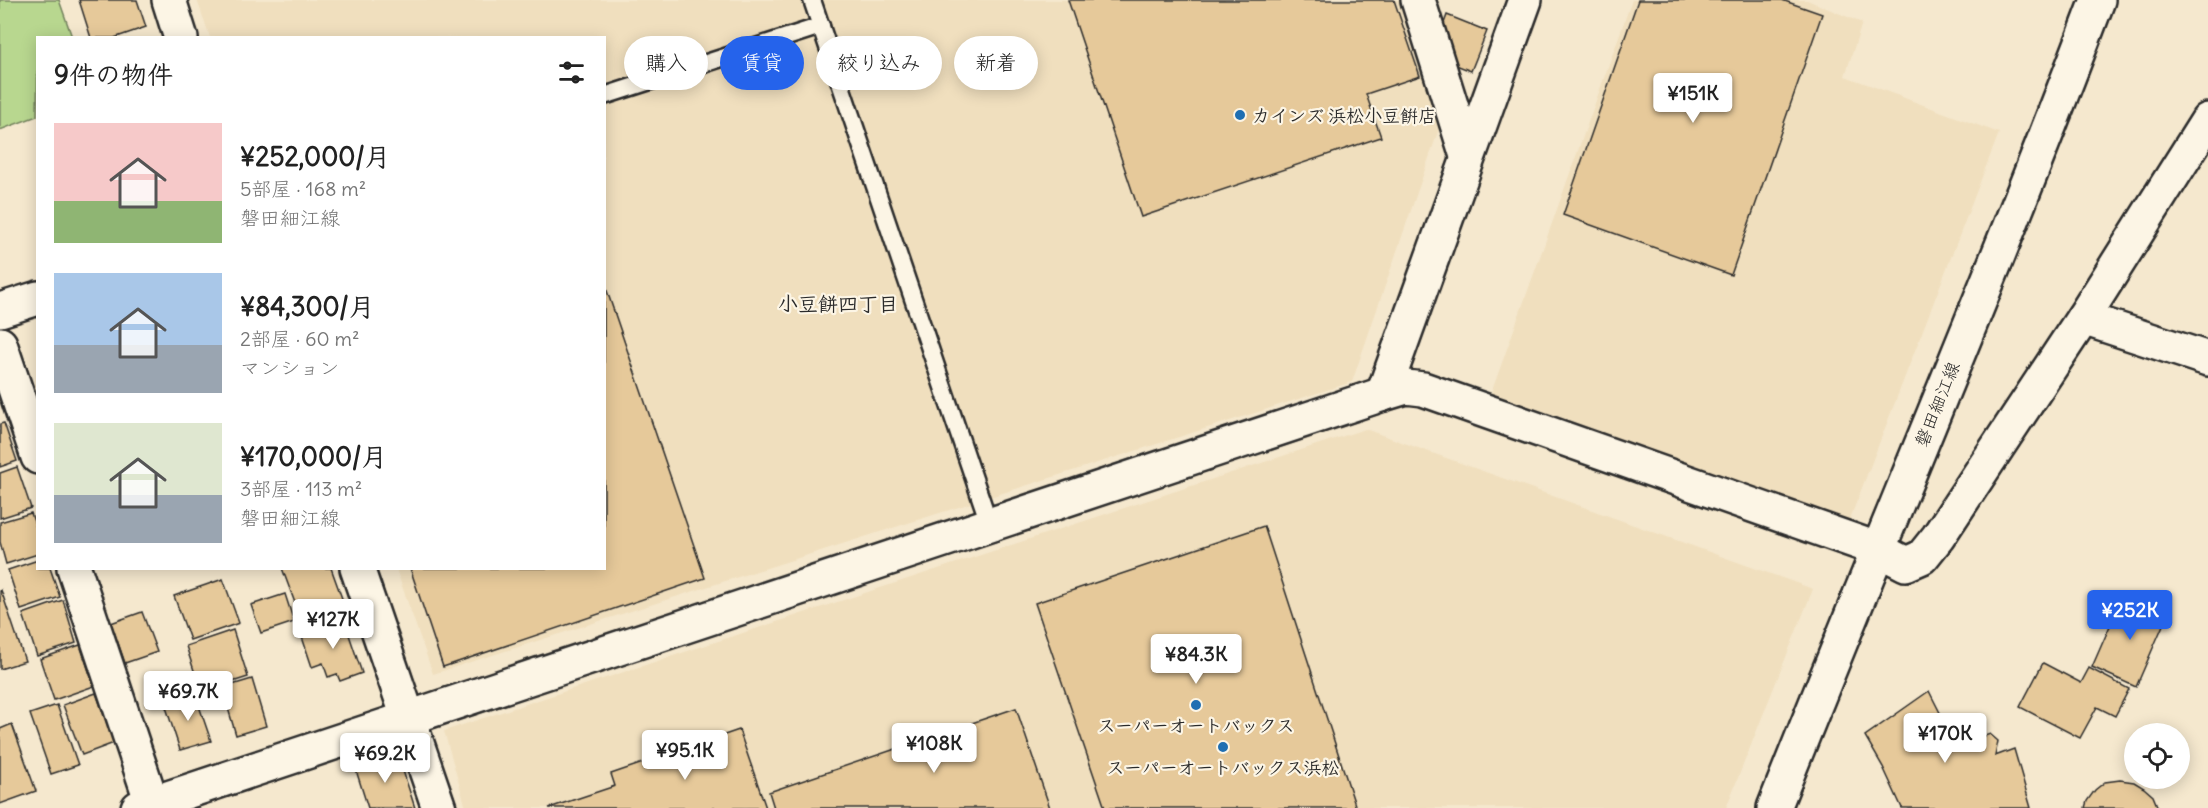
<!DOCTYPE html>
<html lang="ja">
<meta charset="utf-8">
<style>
:root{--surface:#fff;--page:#f6f6f6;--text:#222;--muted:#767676;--accent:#2563eb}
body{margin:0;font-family:Delius,"Klee One",sans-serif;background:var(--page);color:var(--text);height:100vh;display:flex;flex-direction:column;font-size:22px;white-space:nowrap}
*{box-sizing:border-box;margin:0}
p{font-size:20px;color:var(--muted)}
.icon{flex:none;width:33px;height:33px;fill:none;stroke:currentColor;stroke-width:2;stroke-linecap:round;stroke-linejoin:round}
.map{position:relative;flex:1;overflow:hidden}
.panel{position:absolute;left:36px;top:36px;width:570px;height:534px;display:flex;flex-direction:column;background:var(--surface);border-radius:0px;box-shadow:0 3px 15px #0003}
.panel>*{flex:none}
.banner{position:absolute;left:624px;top:36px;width:570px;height:54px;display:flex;gap:12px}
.controls{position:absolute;left:2124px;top:723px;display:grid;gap:12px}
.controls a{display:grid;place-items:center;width:66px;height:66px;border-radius:50%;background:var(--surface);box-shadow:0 3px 15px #0003;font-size:30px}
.price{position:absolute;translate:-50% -51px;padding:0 14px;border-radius:6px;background:#fff;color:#222;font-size:20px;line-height:39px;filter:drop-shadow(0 2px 3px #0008)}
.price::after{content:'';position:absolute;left:50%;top:36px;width:18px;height:14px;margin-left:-9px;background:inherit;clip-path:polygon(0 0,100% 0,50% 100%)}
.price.selected{background:var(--accent);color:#fff}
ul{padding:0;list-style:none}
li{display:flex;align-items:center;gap:18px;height:150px;padding:0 18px}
li span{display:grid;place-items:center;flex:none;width:168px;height:120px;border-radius:0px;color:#555}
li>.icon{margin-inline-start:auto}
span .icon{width:72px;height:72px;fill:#fffc;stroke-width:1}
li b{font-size:26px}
h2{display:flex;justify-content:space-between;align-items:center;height:72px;padding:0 18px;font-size:26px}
.chip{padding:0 21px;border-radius:27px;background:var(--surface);box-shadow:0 3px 15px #0003;font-size:21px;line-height:54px}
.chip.selected{background:var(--accent);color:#fff}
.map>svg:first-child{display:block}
.built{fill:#f0dfbe}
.green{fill:#b8d78f;stroke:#72815d;stroke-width:1.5}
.building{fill:#e6c99a;stroke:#2b2b2b;stroke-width:1.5}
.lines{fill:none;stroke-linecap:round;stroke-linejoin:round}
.service-casing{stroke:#2b2b2b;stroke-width:21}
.minor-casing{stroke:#2b2b2b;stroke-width:38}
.tertiary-casing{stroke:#2b2b2b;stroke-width:38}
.secondary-casing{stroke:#2b2b2b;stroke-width:38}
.service{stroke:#fcf5e5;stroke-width:16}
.minor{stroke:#fcf5e5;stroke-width:33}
.tertiary{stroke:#fcf5e5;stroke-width:33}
.secondary{stroke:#fcf5e5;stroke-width:33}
.poi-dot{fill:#1f6fb2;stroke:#fcf5e5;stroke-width:2}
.labels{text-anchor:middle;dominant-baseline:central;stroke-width:4.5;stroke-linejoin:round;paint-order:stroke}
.poi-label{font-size:18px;font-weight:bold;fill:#2b2b2b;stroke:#fcf5e5}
.street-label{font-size:18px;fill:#2b2b2b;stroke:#fcf5e5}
.neighbourhood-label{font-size:20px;font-weight:bold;fill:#2b2b2b;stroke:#fcf5e5}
</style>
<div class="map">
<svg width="2208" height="808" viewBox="0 0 2208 808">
<rect width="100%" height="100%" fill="#f5e8ce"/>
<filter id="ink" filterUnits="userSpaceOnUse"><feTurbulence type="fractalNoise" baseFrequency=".0167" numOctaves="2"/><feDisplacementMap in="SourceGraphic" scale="12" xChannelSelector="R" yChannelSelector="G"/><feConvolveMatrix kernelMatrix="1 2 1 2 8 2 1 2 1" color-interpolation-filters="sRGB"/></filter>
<g filter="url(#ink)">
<!-- built -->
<g class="built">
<polygon points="197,0 1404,0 1442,120 1352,382 433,674 396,569 604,568 604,38 210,37"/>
<polygon points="1632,0 1807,0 1862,23 1845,76 1999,133 1848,524 1484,413"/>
<polygon points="1365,429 1813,589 1726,808 466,808 444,731"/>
</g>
<!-- green -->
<polygon class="green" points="0,0 59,0 72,37 38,38 37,116 0,130"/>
<!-- building -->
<g class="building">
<polygon points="79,0 137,0 146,27 114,38 91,38"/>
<polygon points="1068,0 1394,0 1420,76 1366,94 1381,137 1141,217"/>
<polygon points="1638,0 1782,0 1822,14 1731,275 1563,215"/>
<polygon points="1447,15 1487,31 1471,71 1451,63 1443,26"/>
<polygon points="604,282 705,578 443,667 410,568 604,568"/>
<polygon points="4,423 17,461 0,467 0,424"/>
<polygon points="17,467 31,508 0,518 0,473"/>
<polygon points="31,513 38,533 38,554 6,564 0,542 0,522"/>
<polygon points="1264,526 1356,808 1105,808 1035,603"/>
<polygon points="38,560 38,568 50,568 60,597 21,610 8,570"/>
<polygon points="282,568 331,568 344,604 301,619"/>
<polygon points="223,579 239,623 190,640 174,596"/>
<polygon points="1,590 25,661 0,669 0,591"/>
<polygon points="285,594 294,622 261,633 251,605"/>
<polygon points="2123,596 2167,616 2136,687 2092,667"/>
<polygon points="63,600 76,643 37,656 23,614"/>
<polygon points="142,612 157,652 125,663 111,623"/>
<polygon points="344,620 362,673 340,681 337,674 328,677 323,663 312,667 301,634"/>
<polygon points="233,630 248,677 201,692 186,646"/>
<polygon points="80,645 94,686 54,700 40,659"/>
<polygon points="2043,663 2081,683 2089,668 2129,689 2115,716 2097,707 2080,738 2020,707"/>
<polygon points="252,679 266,726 236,735 222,688"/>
<polygon points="1929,691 1957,746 1990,734 1998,741 1995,756 2014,749 2031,808 1902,808 1883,767 1865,736"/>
<polygon points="96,693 114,743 82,755 63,705"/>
<polygon points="195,694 211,741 180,750 165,704"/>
<polygon points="57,705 78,765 51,774 30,714"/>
<polygon points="1016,708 1050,808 774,808 769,792"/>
<polygon points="12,724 36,791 0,804 0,729"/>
<polygon points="739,730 766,808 549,808 615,786 611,774"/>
<polygon points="397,752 415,808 368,808 355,767"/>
<polygon points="2120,780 2134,782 2144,788 2153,796 2158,808 2085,808 2087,801 2095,790 2105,782"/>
</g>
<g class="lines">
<defs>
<g id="service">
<polyline points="812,0 990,526"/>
<polyline points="604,96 821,26"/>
</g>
<g id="minor">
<polyline points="1418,0 1467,156"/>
<polyline points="0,310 38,298"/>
<polyline points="2083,318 2208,359"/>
<polyline points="0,344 38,457"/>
<polyline points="1877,549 1906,564 1922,557 1938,537 2083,318 2208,120"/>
<polyline points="74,568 152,803"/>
</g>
<g id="tertiary">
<polyline points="169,0 181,38"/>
<polyline points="1525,0 1383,394 1406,387 1423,389 1877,549"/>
<polyline points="357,568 439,808"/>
<polyline points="138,808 1383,394"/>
</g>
<path id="secondary" d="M 1774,808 C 1881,538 1995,272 2098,0"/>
</defs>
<!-- service casing -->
<use href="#service" class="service-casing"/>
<!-- minor casing -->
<use href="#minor" class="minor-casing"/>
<!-- tertiary casing -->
<use href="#tertiary" class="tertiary-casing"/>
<!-- secondary casing -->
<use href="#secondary" class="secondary-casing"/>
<!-- service -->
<use href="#service" class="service"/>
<!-- minor -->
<use href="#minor" class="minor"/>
<!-- tertiary -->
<use href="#tertiary" class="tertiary"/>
<!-- secondary -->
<use href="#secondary" class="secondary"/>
</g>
</g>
<!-- markers -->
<g class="poi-dot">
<circle cx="1240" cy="115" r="6"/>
<circle cx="1196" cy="705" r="6"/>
<circle cx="1223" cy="747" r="6"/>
</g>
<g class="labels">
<!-- poi labels -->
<g class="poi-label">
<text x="1252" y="115" text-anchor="start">カインズ 浜松小豆餠店</text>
<text x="1196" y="725">スーパーオートバックス</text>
<text x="1223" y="767">スーパーオートバックス浜松</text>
</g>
<!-- street labels -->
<g class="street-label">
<text transform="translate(1937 404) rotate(-68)">磐田細江線</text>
</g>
<!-- neighbourhood labels -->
<g class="neighbourhood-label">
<text x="838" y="303">小豆餅四丁目</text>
</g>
</g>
</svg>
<div class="controls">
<a><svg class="icon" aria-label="locate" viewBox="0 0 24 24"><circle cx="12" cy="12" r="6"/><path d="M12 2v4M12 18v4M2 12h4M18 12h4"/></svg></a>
</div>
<b class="price" style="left:1693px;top:124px">¥151K</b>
<b class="price selected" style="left:2130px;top:641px">¥252K</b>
<b class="price" style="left:333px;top:650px">¥127K</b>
<b class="price" style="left:1196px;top:685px">¥84.3K</b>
<b class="price" style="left:188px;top:722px">¥69.7K</b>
<b class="price" style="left:1945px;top:764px">¥170K</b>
<b class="price" style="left:934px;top:774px">¥108K</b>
<b class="price" style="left:685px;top:781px">¥95.1K</b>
<b class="price" style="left:385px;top:784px">¥69.2K</b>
<div class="banner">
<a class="chip">購入</a>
<a class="chip selected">賃貸</a>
<a class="chip">絞り込み</a>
<a class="chip">新着</a>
</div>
<section class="panel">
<h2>9件の物件<svg class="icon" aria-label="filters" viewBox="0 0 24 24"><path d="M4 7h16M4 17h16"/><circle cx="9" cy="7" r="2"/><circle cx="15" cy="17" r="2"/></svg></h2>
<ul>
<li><span style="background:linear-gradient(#f6c9c9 65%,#8fb573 0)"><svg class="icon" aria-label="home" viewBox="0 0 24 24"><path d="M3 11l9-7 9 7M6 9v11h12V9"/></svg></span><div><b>¥252,000/月</b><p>5部屋 · 168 m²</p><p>磐田細江線</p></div></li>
<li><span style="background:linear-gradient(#a9c7e8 60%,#9aa5b1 0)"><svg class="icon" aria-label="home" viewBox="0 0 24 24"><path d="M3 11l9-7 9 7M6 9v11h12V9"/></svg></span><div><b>¥84,300/月</b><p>2部屋 · 60 m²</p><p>マンション</p></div></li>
<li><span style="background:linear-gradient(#dfe7d0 60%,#9aa5b1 0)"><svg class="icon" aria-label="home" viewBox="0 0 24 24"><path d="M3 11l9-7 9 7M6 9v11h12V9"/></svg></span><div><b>¥170,000/月</b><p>3部屋 · 113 m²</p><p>磐田細江線</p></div></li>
</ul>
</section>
</div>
